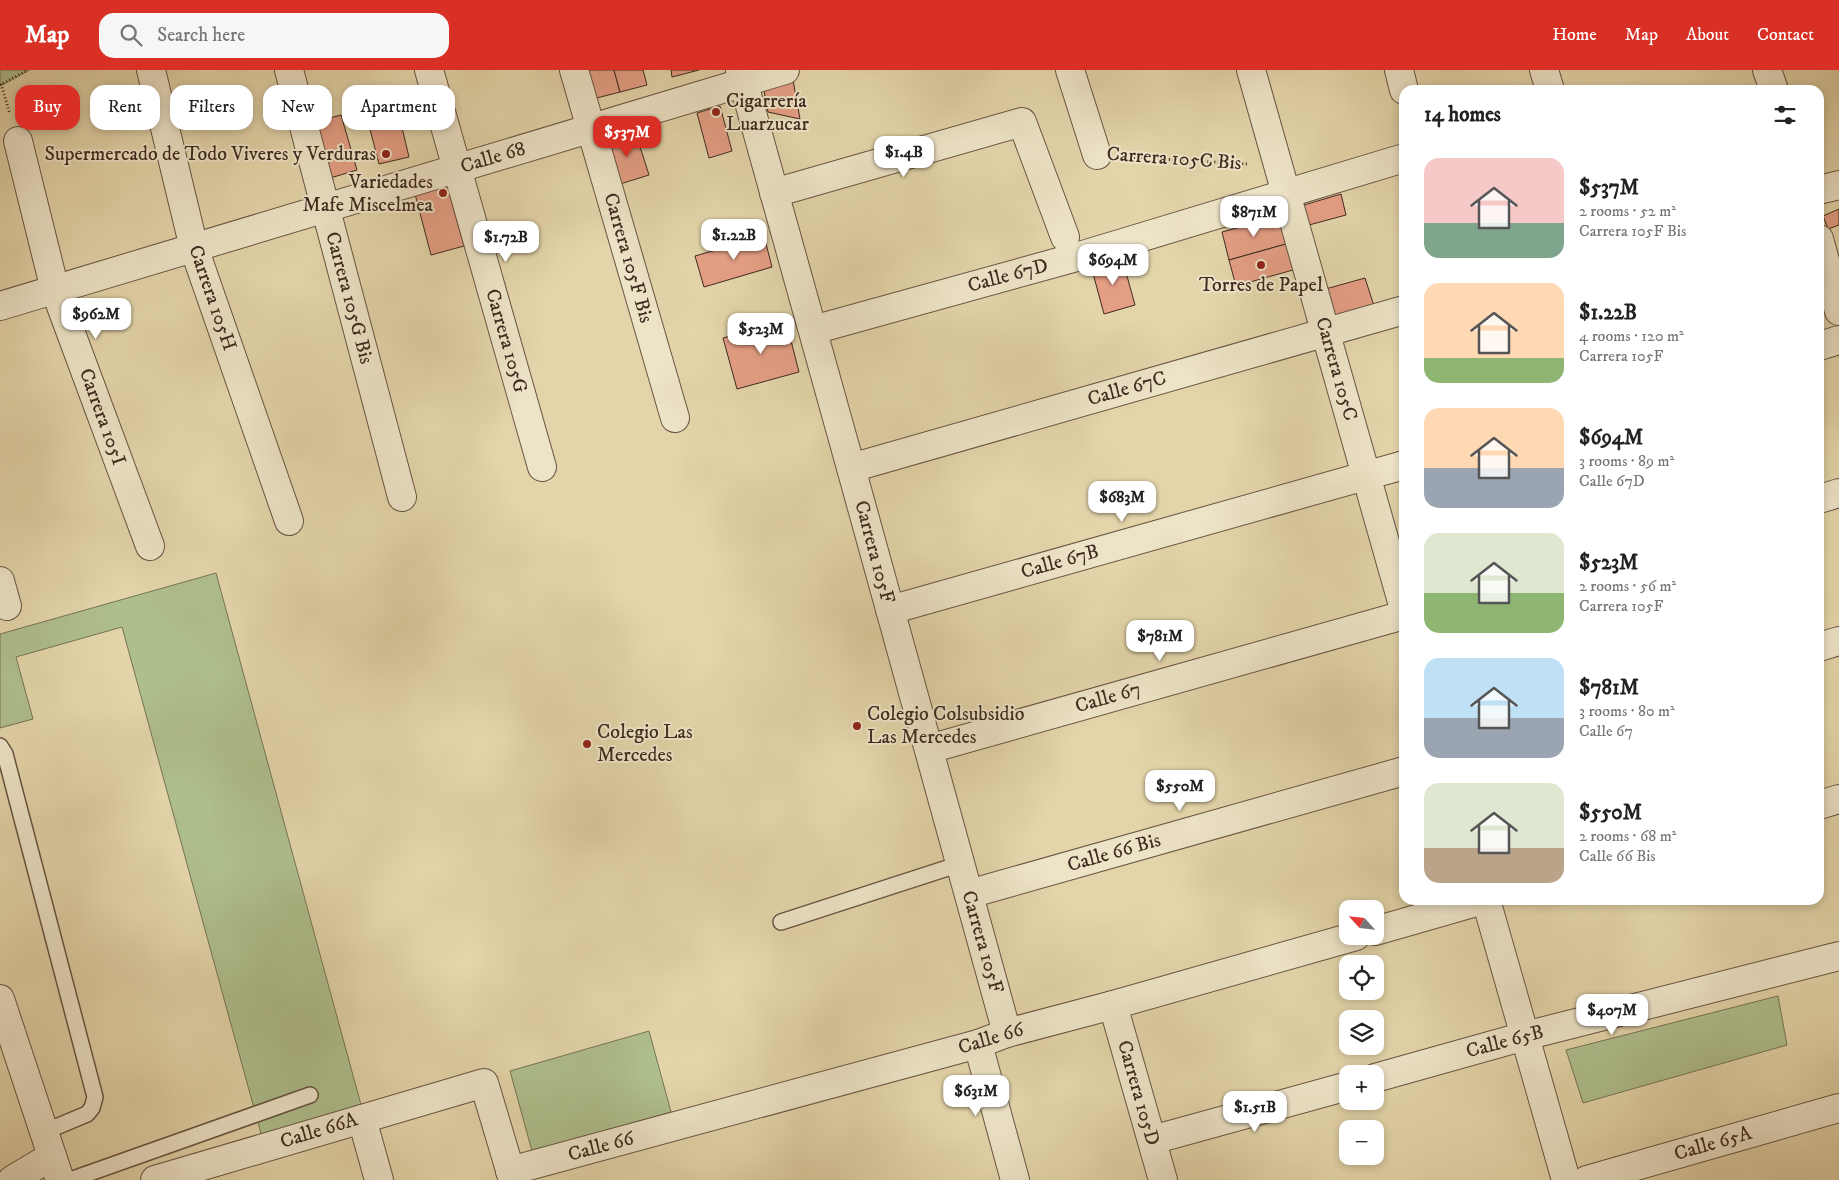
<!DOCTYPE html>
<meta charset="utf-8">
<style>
:root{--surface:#fff;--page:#f6f6f6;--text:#222;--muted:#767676;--accent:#d93025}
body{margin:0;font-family:"IM FELL DW Pica",serif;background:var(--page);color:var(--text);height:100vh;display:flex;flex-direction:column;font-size:19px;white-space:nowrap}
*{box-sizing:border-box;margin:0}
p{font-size:16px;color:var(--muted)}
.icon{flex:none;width:28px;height:28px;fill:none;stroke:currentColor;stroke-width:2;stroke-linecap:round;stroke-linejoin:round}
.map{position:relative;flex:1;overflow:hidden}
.drawer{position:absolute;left:1399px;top:15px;width:425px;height:820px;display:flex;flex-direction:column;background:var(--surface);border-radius:15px;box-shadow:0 2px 8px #0003}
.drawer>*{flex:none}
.hud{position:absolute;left:15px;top:15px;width:475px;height:45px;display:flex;gap:10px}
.needle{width:32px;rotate:297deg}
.tools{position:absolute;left:1339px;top:830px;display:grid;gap:10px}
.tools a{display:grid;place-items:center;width:45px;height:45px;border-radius:10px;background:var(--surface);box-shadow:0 2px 8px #0003;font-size:25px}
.price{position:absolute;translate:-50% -42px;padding:0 11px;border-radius:10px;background:#fff;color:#222;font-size:16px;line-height:32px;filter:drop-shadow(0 1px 2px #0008)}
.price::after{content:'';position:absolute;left:50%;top:30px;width:15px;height:11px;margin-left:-8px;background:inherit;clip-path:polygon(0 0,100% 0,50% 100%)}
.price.selected{background:var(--accent);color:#fff}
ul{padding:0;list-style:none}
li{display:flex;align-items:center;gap:15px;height:125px;padding:0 25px}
li span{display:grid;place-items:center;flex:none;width:140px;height:100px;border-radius:15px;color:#555}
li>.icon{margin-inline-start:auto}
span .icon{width:60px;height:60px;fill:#fffc;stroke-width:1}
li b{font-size:21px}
h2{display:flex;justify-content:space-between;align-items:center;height:60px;padding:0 25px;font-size:21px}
.tag{padding:0 18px;border-radius:15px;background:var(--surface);box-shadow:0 2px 8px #0003;font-size:18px;line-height:45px}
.tag.selected{background:var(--accent);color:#fff}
header{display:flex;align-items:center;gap:30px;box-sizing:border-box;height:70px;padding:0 25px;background:var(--accent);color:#fff}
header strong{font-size:24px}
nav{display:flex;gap:28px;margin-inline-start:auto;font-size:18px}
.search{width:350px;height:45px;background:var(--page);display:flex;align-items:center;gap:12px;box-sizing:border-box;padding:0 18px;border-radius:15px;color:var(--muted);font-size:19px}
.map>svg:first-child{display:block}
.green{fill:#aebe8c;stroke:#767456}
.building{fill:#e49e84;stroke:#3e2a1f}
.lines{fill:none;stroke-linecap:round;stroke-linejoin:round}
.service-casing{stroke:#675442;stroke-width:18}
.minor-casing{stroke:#675442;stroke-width:30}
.tertiary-casing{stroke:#675442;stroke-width:30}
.path{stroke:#3e2a1f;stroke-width:3;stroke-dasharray:1 2.5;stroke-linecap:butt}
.service{stroke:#ede3c7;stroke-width:15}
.minor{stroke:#ede3c7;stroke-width:28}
.tertiary{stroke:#ede3c7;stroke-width:28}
.poi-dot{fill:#8f2418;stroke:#ede3c7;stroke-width:2}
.labels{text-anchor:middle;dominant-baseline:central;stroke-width:4;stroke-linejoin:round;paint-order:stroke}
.poi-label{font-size:20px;fill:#3e2a1f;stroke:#ede3c7;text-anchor:start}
.street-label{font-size:20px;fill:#3e2a1f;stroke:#ede3c7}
</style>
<header>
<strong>Map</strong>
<div class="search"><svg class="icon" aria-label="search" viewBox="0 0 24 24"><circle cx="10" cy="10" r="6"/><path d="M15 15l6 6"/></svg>Search here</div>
<nav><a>Home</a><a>Map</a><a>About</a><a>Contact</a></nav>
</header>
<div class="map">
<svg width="1839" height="1110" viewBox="0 0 1839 1110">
<rect width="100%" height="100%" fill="#e3d4a9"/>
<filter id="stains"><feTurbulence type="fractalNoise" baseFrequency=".004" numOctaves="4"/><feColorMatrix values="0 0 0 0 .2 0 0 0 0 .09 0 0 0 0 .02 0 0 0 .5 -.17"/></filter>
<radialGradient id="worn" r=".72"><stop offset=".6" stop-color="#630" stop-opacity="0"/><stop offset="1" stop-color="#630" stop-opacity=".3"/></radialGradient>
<!-- green -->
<g class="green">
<polygon points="0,0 29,0 0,16"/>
<polygon points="216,503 363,1042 263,1071 122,557 16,587 33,649 0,658 0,564"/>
<polygon points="1778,926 1787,975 1583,1033 1566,980"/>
<polygon points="649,961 671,1042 532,1081 510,1001"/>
</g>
<!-- building -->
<g class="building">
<polygon points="577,0 614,0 620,22 585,31"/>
<polygon points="614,0 643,0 647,15 620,22"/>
<polygon points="671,0 699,0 672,7"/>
<polygon points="793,10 800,49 768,42 763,16"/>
<polygon points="395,28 409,87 379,94 364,36"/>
<polygon points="720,36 732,81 709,88 697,43"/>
<polygon points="341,45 357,100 327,109 311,53"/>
<polygon points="635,61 649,105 620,114 606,70"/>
<polygon points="447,115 464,176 431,185 415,124"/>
<polygon points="1341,124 1346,145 1309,155 1304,135"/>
<polygon points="1839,139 1839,155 1828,159 1823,146"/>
<polygon points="1278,147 1286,174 1229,190 1222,162"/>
<polygon points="764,166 772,197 704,217 695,186"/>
<polygon points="1286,174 1293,200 1236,216 1229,190"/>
<polygon points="1122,188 1135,235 1104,244 1091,196"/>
<polygon points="1365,208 1374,236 1331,249 1322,220"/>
<polygon points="786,251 799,302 737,319 723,268"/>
</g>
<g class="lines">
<defs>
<g id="service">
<polyline points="0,676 5,684 95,1027 92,1038 87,1044 44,1062"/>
<polyline points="781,852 960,794"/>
<polyline points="70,1110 310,1025"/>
</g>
<g id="minor">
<polyline points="151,0 194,178 289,451"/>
<polyline points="289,0 402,427"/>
<polyline points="429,0 542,397"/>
<polyline points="574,0 675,348"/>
<polyline points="1070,0 1097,85"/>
<polyline points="1251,0 1404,539"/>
<polyline points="1399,0 1404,20"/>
<polyline points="1544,0 1550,20"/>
<polyline points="18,71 55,220 150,476"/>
<polyline points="1819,120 1839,115"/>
<polyline points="774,123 1022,52 1065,167"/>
<polyline points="813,260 1073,188 1404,88"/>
<polyline points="1819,276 1839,270"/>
<polyline points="851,398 1007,963"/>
<polyline points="1819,429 1839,423"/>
<polyline points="0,511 7,536"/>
<polyline points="890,540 1404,395"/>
<polyline points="1819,577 1839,571"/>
<polyline points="929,679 1404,545"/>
<polyline points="1819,735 1839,729"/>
<polyline points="969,824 1404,701"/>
<polyline points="1486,830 1566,1110"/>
<polyline points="1375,861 1483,830"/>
<polyline points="1113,935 1163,1110"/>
<polyline points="978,974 1015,1110"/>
<polyline points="1375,1008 1525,966 1839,886"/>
<polyline points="362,1049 379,1110"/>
<polyline points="1152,1070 1348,1016"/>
<polyline points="510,1101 978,974 1007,963 1113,935 1356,866"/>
<polyline points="12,1110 52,1086"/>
<polyline points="155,1110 484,1013 513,1110"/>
<polyline points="1587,1110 1839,1038"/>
</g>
<g id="tertiary">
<polyline points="740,0 851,398 1404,240"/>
<polyline points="1767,0 1774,20"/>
<polyline points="1819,169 1839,241"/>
<polyline points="0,236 785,0"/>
<polyline points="0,929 60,1110"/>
</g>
</defs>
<!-- service casing -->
<use href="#service" class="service-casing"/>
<!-- minor casing -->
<use href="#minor" class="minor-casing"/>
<!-- tertiary casing -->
<use href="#tertiary" class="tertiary-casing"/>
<!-- path -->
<g class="path">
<polyline points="1,14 10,44"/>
<polyline points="0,15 28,0"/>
<polyline points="1127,87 1248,94"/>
</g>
<!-- service -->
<use href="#service" class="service"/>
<!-- minor -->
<use href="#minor" class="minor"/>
<!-- tertiary -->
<use href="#tertiary" class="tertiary"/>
</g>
<!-- markers -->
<g class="poi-dot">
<circle cx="716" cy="42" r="5"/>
<circle cx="386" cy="84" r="5"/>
<circle cx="443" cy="123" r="5"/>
<circle cx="1261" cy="195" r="5"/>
<circle cx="857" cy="656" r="5"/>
<circle cx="587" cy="674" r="5"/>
</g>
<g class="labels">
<!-- poi labels -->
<g class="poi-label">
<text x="726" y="31">Cigarrería<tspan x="726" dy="23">Luarzucar</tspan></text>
<text x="376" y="84" text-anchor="end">Supermercado de Todo Viveres y Verduras</text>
<text x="433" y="112" text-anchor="end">Variedades<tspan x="433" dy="23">Mafe Miscelmea</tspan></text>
<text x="1261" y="215" text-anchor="middle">Torres de Papel</text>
<text x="867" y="644">Colegio Colsubsidio<tspan x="867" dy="23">Las Mercedes</tspan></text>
<text x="597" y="662">Colegio Las<tspan x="597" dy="23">Mercedes</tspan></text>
</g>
<!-- street labels -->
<g class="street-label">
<text transform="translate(493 88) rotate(-17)">Calle 68</text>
<text transform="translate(1174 89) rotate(4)">Carrera 105C Bis</text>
<text transform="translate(628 188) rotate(74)">Carrera 105F Bis</text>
<text transform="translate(1008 206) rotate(-15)">Calle 67D</text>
<text transform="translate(212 228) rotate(71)">Carrera 105H</text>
<text transform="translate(349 228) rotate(75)">Carrera 105G Bis</text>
<text transform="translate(506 271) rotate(74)">Carrera 105G</text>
<text transform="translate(1336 299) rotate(74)">Carrera 105C</text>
<text transform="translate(1127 319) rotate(-16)">Calle 67C</text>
<text transform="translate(102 347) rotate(70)">Carrera 105I</text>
<text transform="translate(874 482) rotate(75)">Carrera 105F</text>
<text transform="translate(1060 492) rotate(-16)">Calle 67B</text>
<text transform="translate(1108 628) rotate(-16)">Calle 67</text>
<text transform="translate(1114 783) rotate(-16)">Calle 66 Bis</text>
<text transform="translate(982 872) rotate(74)">Carrera 105F</text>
<text transform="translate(991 969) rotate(-17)">Calle 66</text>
<text transform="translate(1505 972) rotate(-15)">Calle 65B</text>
<text transform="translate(1138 1023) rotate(74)">Carrera 105D</text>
<text transform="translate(319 1061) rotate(-17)">Calle 66A</text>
<text transform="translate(1713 1074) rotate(-16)">Calle 65A</text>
<text transform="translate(601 1077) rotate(-15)">Calle 66</text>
</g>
</g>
<rect width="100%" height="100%" filter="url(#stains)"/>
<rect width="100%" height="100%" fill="url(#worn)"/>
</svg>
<div class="tools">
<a><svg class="needle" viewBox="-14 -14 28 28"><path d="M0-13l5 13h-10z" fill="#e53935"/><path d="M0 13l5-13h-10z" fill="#767676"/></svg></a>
<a><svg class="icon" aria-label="locate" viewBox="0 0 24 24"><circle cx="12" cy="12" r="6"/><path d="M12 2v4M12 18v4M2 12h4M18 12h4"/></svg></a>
<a><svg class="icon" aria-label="layers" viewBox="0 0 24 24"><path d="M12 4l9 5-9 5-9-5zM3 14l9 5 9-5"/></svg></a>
<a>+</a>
<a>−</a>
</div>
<b class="price selected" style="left:627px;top:88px">$537M</b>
<b class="price" style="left:904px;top:108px">$1.4B</b>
<b class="price" style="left:1254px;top:168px">$871M</b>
<b class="price" style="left:734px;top:191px">$1.22B</b>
<b class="price" style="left:506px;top:193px">$1.72B</b>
<b class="price" style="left:1113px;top:216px">$694M</b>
<b class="price" style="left:96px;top:270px">$962M</b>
<b class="price" style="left:761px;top:285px">$523M</b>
<b class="price" style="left:1122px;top:453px">$683M</b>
<b class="price" style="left:1160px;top:592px">$781M</b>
<b class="price" style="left:1180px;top:742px">$550M</b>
<b class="price" style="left:1612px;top:966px">$407M</b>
<b class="price" style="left:976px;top:1047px">$631M</b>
<b class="price" style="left:1255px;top:1063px">$1.51B</b>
<div class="hud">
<a class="tag selected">Buy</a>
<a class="tag">Rent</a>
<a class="tag">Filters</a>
<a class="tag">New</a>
<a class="tag">Apartment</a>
</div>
<section class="drawer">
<h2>14 homes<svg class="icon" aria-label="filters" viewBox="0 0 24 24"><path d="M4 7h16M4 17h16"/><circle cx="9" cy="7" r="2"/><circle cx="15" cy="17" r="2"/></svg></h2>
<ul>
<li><span style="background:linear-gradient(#f6c9c9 65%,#7fa58c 0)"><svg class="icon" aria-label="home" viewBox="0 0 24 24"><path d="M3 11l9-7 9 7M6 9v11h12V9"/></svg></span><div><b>$537M</b><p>2 rooms · 52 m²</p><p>Carrera 105F Bis</p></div></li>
<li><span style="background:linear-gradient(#ffd9b3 75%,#8fb573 0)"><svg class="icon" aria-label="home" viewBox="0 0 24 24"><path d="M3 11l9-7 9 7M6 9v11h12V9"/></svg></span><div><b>$1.22B</b><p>4 rooms · 120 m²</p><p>Carrera 105F</p></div></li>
<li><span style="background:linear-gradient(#ffd9b3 60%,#9aa5b1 0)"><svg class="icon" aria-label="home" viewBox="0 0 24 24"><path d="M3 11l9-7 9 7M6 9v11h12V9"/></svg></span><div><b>$694M</b><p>3 rooms · 89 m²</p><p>Calle 67D</p></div></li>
<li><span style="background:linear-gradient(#dfe7d0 60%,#8fb573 0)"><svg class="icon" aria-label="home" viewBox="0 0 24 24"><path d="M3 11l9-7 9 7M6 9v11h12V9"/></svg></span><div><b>$523M</b><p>2 rooms · 56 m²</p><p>Carrera 105F</p></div></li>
<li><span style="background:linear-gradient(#bfe0f5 60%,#9aa5b1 0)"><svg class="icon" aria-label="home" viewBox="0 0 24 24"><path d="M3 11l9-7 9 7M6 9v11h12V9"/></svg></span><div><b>$781M</b><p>3 rooms · 80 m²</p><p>Calle 67</p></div></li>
<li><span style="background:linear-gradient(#dfe7d0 65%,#b9a48a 0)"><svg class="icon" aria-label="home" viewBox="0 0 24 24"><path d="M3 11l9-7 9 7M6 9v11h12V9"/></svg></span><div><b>$550M</b><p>2 rooms · 68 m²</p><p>Calle 66 Bis</p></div></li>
</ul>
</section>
</div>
